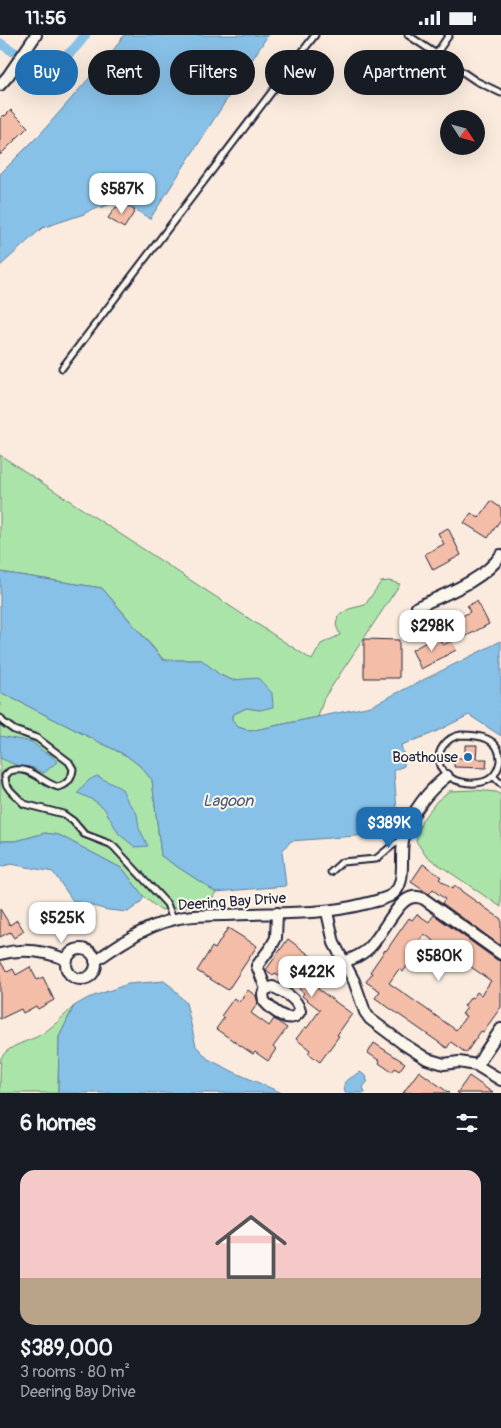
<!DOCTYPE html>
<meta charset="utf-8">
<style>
:root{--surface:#171b24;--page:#20242c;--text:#f1f3f6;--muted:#9ea1a6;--line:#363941;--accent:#1f6fb2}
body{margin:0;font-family:Pangolin,sans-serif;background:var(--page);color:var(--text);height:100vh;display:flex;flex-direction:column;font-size:19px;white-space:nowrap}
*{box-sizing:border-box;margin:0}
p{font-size:16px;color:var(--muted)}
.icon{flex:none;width:28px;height:28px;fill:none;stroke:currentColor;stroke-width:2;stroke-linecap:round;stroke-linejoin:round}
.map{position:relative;height:1058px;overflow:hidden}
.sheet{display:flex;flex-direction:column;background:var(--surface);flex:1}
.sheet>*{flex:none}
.hud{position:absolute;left:15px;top:15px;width:471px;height:45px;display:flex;gap:10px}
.needle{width:32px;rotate:126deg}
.controls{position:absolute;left:440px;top:75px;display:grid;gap:10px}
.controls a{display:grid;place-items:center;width:45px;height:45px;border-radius:50%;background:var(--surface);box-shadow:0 5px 20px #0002;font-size:25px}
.price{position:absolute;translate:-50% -42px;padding:0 11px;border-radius:10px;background:#fff;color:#222;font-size:16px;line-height:32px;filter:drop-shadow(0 1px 2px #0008)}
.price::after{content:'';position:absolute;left:50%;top:30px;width:15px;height:11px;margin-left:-8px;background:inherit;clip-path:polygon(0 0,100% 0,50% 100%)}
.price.selected{background:var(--accent);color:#fff}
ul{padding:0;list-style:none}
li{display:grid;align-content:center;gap:10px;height:265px;padding:0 20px}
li+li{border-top:1px solid var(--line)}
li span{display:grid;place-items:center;height:155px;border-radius:15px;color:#555}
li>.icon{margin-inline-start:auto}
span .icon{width:90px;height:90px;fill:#fffc;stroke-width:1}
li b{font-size:21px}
h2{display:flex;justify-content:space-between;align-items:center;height:60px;padding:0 20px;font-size:21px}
.chip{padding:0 18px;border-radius:22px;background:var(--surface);box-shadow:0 5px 20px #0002;font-size:18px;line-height:45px}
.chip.selected{background:var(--accent);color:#fff}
.status{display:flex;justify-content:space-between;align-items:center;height:35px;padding:0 25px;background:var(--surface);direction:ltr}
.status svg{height:14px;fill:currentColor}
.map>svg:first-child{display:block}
.green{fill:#abe4a8;stroke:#668372}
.water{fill:#88c1e7;stroke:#5f81a2}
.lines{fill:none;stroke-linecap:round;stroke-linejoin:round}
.canal{stroke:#88c1e7;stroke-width:10}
.building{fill:#f4bda8;stroke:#22223b;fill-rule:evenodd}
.service-casing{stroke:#22223b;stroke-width:9}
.minor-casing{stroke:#22223b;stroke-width:14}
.service{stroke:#fbf7ec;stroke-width:5}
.minor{stroke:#fbf7ec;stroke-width:10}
.poi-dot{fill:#1f6fb2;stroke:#fbf7ec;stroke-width:2}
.labels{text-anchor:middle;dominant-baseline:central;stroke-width:4;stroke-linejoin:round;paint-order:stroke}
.poi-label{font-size:15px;fill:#22223b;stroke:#fbf7ec;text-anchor:end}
.street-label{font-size:15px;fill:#22223b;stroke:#fbf7ec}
.water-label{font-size:16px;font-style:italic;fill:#465a77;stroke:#fbf7ec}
</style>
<div class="status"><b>11:56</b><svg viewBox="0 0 49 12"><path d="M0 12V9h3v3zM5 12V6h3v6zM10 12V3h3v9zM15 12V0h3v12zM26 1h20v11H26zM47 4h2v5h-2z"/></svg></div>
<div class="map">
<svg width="501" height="1058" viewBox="0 0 501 1058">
<rect width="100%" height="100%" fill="#faebde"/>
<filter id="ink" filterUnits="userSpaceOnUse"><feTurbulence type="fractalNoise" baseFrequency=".02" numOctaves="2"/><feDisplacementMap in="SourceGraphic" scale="10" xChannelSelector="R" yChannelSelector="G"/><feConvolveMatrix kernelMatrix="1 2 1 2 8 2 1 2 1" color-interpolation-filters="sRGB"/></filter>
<g filter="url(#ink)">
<!-- green -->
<g class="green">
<polygon points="0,420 312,625 321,609 340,600 336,590 338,581 349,574 365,570 381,547 389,546 400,549 324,663 318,682 250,696 238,692 232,685 232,680 246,673 260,675 258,644 232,645 220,640 201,625 164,625 102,553 0,537"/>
<polygon points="0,657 127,721 140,731 152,745 161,821 216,857 209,869 160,875 144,862 123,834 59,800 45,798 16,806 0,806"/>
<polygon points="475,755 496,757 501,760 501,872 426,821 416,806 422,785 437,766 449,756"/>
<path d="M 74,971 L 59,1002 L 58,1058 L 0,1058 C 0,1050 0,1029 1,1023 C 9,1009 29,1007 42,999 C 54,991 64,981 74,971 Z"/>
</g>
<!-- water -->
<g class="water">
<polygon points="124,0 268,0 150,184 120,165 103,172 92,174 84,179 42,193 0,231 0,139 42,97 112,17"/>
<polygon points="0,537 102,553 163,625 202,625 220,640 232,645 258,643 272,658 273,672 260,675 246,673 232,680 232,685 238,692 250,696 371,671 501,606 501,701 469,680 431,699 401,710 404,722 404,731 394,736 398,790 368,793 368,800 291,806 282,816 286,851 216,857 161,821 152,745 140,731 127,721 0,657"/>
<polygon points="0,701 32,707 44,717 51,720 57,727 44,738 34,733 16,730 0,723"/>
<polygon points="97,741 122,754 128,767 132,771 137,779 139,793 148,811 135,812 119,799 104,773 95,766 78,758 89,745"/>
<polygon points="45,798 59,800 123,834 144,862 140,868 128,877 108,875 73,866 53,837 11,829 0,832 0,806 16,806"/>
<polygon points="164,946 172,952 186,968 196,1011 208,1024 236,1038 282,1058 58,1058 59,1002 74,971 88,963 128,949"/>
<path d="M 360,1037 L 367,1042 L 366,1045 L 368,1046 L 363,1052 L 365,1058 L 345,1058 C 345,1055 343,1050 345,1047 C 346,1044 353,1043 357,1038 L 358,1039 Z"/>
</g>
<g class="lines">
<!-- canal -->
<path class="canal" d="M 0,8 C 35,32 58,40 85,0"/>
</g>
<!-- building -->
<g class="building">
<polygon points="11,75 28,92 0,120 0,84 4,80 5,81"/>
<polygon points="124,168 135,176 124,193 108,183 116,172 120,174"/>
<polygon points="491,466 501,473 501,484 488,503 464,488 471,478 479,483"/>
<polygon points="448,493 461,520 433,535 425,519 444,509 438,498"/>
<polygon points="477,566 489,589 461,604 451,587 470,577 467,571"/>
<polygon points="437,601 443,610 451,606 456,615 421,634 412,615"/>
<polygon points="364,604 399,605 399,643 364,643"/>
<polygon points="465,710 477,710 476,724 487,724 486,733 454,732 454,723 465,723"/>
<polygon points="423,829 441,842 439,844 452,854 454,851 501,884 501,911 442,868 445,864 433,855 429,859 411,847"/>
<polygon points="0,874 10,890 17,885 24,896 14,903 10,897 0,902"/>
<path d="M 417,879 L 429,887 L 434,880 L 497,925 L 501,926 L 501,972 L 483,997 L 481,996 L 466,1018 L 451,1007 L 447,1013 L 375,963 L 380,956 L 366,947 L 372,938 L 370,937 L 385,915 L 386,916 L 409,883 L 412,885 ZM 424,899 L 491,946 L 481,960 L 477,957 L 473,963 L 471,962 L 464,971 L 467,973 L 462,979 L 466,981 L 456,995 L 389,948 L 399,934 L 403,937 L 407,931 L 409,933 L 416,922 L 414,921 L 419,915 L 415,912 Z"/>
<polygon points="228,893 257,911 228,955 197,936 212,912 215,914"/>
<polygon points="288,904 331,936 318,954 352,979 337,1000 339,1001 320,1027 308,1018 310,1015 296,1004 305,992 307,993 320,975 302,961 304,958 299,954 303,948 285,936 280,942 275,938 273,940 266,935"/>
<polygon points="0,926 7,937 13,934 16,940 30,932 37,945 43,942 54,965 38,974 36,971 23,978 21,974 0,984"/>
<polygon points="248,955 256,961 258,968 251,978 269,991 274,984 287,993 273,1012 276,1014 268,1026 255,1017 253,1019 216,994 224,983 221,981 234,963 239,967"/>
<polygon points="374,1008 405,1028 399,1036 395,1033 392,1037 379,1028 380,1026 368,1018"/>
<polygon points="419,1036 449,1058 403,1058"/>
<polygon points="469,1041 493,1058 457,1058"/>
</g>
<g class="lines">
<defs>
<g id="service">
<polyline points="408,0 476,46 501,58"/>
<polyline points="436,19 449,0"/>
<polyline points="62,333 315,0"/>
<path d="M 0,683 L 3,687 L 14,695 L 37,703 L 69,727 L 73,734 C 72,744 67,750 58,752 C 40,747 32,730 10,736 L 5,741 L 6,749 L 10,755 L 24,769 L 63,779 L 73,786 L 84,799 L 110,809 L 114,812 L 167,869 L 173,884"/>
<path d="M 461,700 C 478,700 501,702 500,726 C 499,732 496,739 491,743 C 478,753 446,748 440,731 C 435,716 447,702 461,700 Z"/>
<polyline points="493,741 501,749"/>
<polyline points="331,837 342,827 376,824 393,810 402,805"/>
</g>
<g id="minor">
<polyline points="0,50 8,41 36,0"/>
<path d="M 417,572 C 445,559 483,546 501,520"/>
<polyline points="327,877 334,908 354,946 365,977 370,984 402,1008 427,1024 444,1029 459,1027 476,1030 501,1045"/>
<circle cx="81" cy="929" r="15"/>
<path d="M 0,919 C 22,913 46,916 67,925"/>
<path d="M 95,926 C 106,919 116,911 127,905 C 142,895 162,887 179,883 C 194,880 210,880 225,880 C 272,877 318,881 364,869 C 372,867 382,865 390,861 C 410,850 397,818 405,798 C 413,775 428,756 447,741"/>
<path d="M 344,927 C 354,923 364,919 371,911 C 381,900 395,872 406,865 C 412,861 418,861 424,864 L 501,919"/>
<path d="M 266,954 L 273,952 C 284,957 297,963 300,976 C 291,992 272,975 264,966 L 263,959 L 266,954 L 257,931 L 271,912 L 276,903 L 277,878"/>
<polyline points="478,1030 484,1019 501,994"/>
</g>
</defs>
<!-- service casing -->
<use href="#service" class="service-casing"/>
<!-- minor casing -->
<use href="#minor" class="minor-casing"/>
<!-- service -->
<use href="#service" class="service"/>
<!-- minor -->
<use href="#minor" class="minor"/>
</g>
</g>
<!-- markers -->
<circle class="poi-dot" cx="468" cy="722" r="5"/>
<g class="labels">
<!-- poi labels -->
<g class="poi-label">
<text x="458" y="722">Boathouse</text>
</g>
<!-- street labels -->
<g class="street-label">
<text transform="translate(232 867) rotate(-4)">Deering Bay Drive</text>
</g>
<!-- water labels -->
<g class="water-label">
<text x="228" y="766">Lagoon</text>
</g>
</g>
</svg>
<div class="controls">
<a><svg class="needle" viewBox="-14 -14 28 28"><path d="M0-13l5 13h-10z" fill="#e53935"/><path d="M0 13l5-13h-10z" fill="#9ea1a6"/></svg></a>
</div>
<b class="price" style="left:122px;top:180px">$587K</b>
<b class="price" style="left:432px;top:617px">$298K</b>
<b class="price selected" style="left:389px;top:814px">$389K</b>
<b class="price" style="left:62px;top:909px">$525K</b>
<b class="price" style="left:439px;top:947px">$580K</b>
<b class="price" style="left:312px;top:963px">$422K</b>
<div class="hud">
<a class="chip selected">Buy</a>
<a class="chip">Rent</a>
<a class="chip">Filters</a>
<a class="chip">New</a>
<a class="chip">Apartment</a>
</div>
</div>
<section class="sheet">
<h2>6 homes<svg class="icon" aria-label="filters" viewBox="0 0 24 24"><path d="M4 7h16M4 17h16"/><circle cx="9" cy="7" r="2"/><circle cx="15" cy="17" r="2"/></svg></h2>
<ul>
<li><span style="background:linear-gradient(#f6c9c9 70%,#b9a48a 0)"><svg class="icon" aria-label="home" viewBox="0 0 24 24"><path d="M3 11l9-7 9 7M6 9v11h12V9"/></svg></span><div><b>$389,000</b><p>3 rooms · 80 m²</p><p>Deering Bay Drive</p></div></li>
</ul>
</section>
